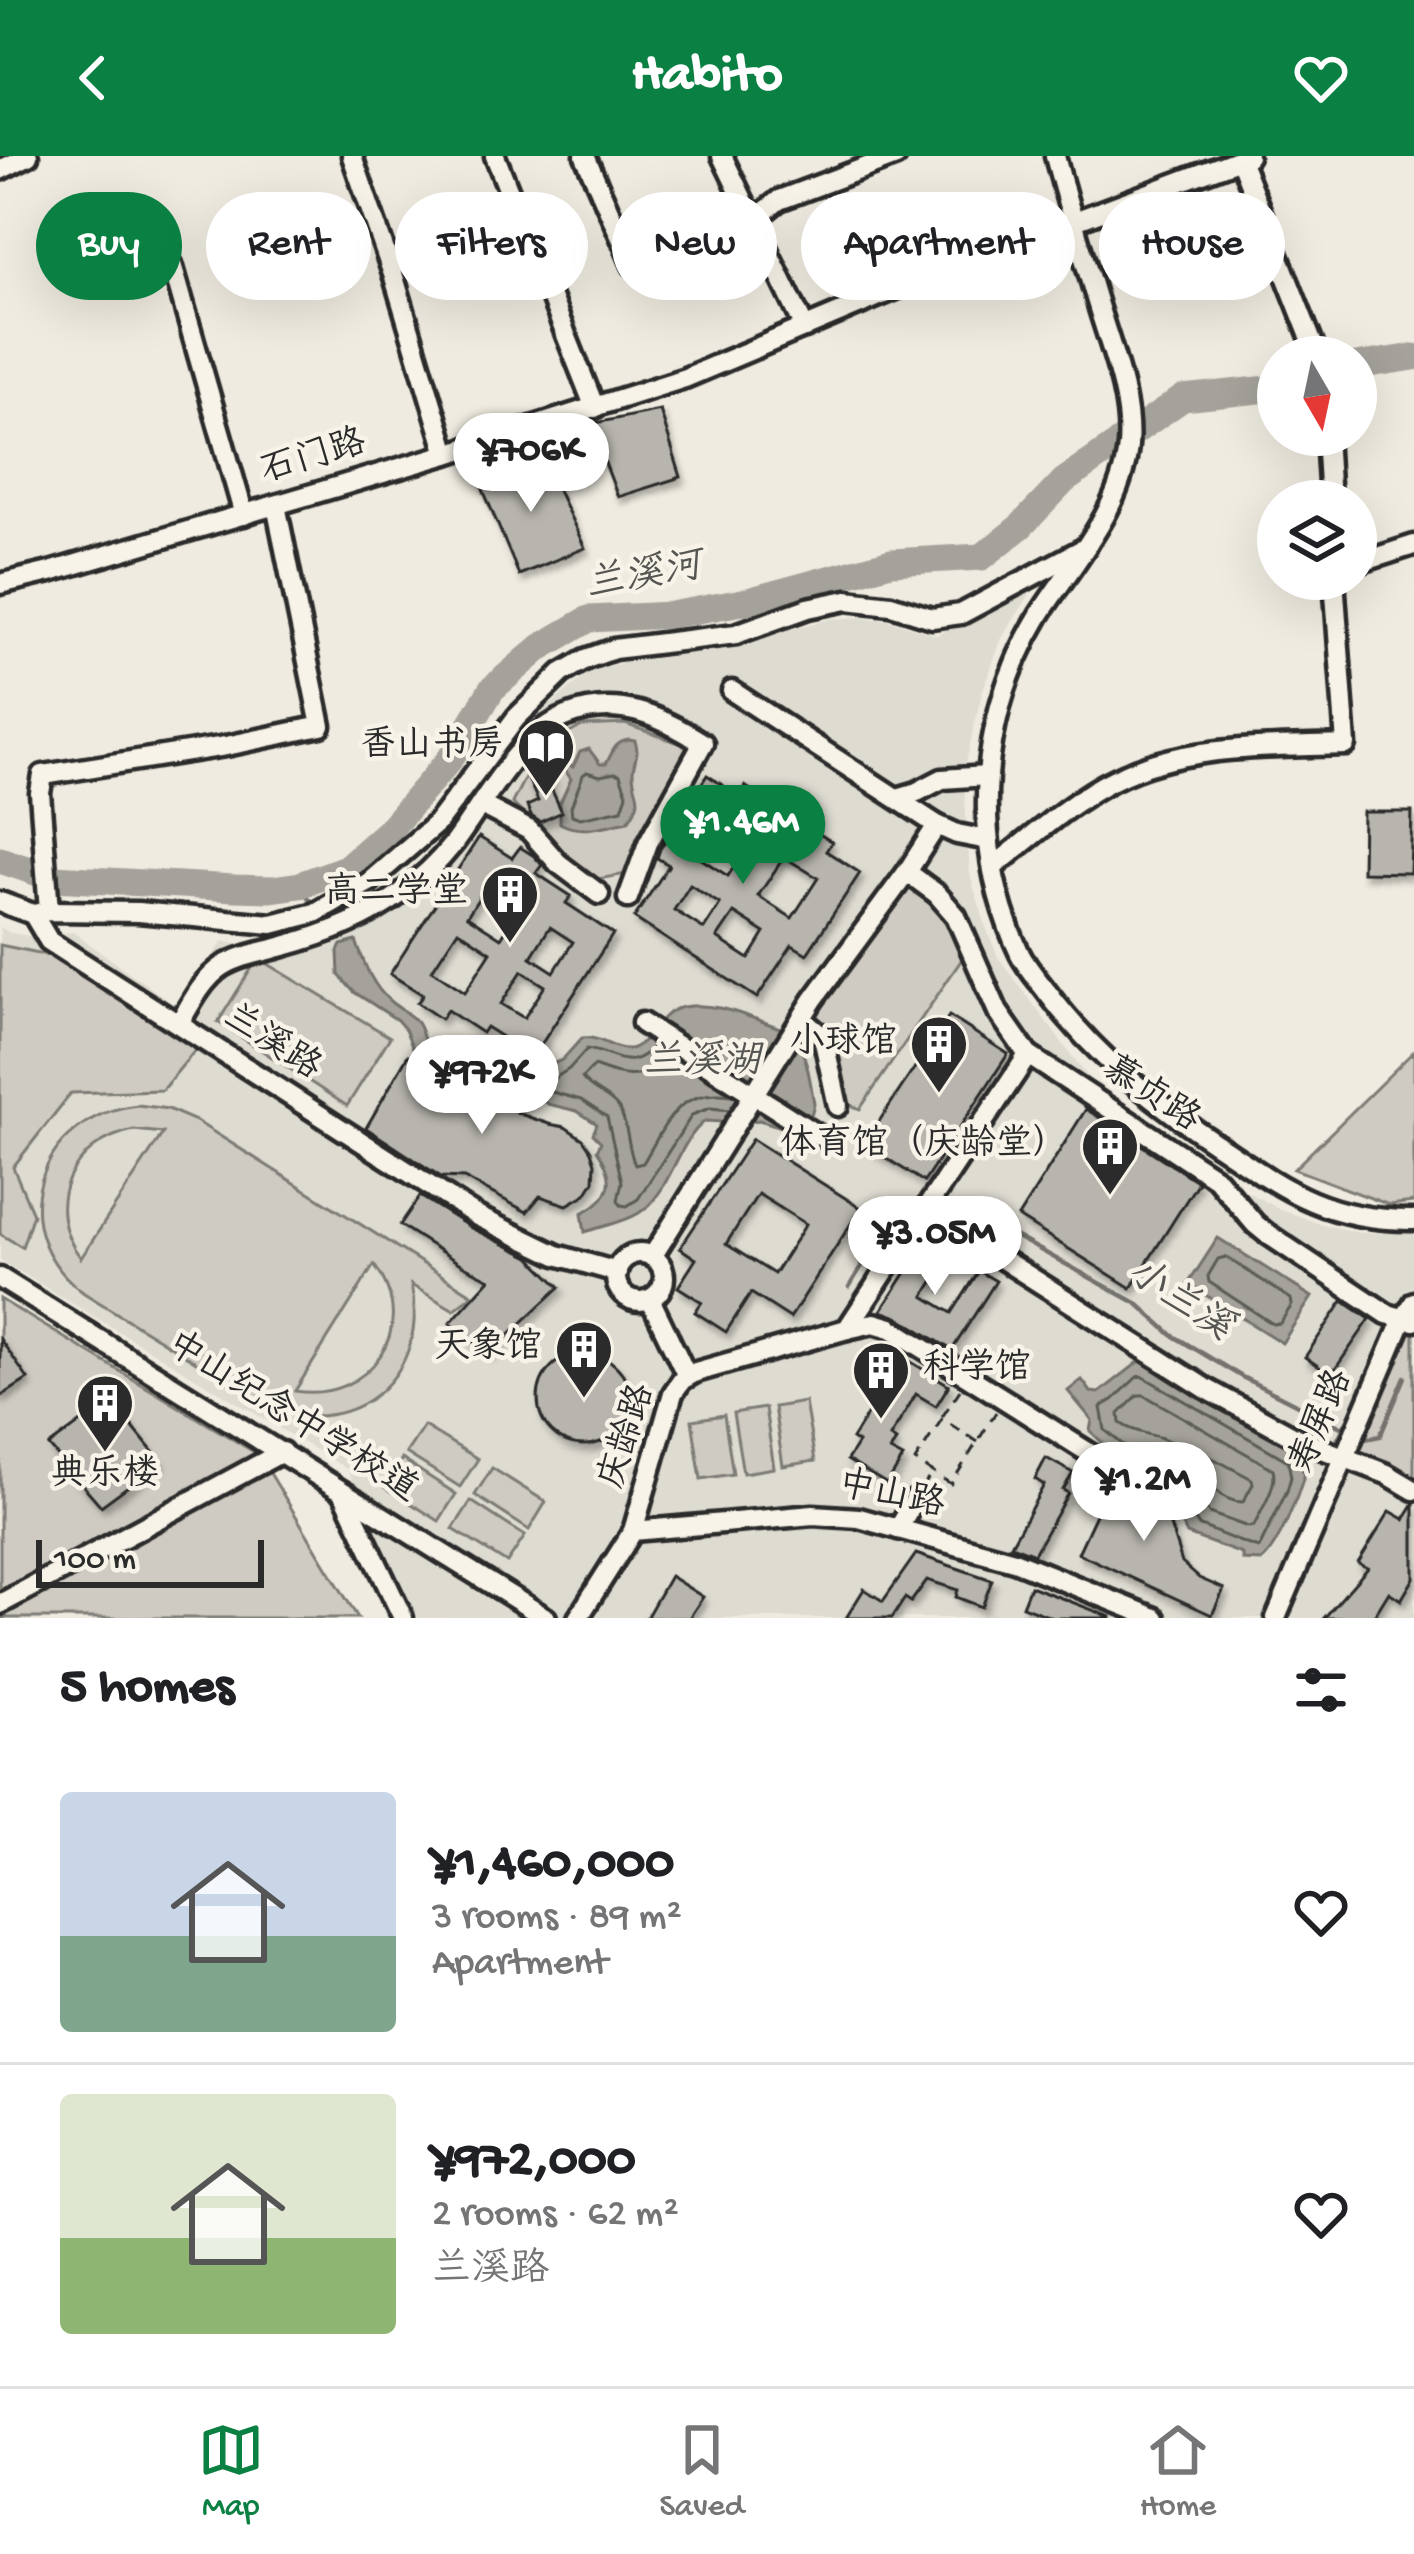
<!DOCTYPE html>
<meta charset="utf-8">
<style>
:root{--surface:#fff;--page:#f2f2f2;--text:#202124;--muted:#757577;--line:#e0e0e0;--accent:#0b8043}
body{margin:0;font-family:"Gochi Hand","LXGW WenKai TC",sans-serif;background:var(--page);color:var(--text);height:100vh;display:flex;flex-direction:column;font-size:45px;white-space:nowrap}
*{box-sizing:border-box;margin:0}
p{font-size:39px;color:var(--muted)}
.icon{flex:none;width:66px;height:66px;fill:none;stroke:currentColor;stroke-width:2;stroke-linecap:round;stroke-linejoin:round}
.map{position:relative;height:1462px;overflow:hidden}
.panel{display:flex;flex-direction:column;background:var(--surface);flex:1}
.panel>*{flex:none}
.top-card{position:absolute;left:36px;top:36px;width:1344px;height:108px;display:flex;gap:24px}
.needle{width:78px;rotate:171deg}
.tools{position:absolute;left:1257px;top:180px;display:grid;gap:24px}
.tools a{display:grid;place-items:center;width:120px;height:120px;border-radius:50%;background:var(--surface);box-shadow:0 12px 48px #0002;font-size:60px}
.scale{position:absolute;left:36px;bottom:30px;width:228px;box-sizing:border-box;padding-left:12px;border:6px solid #2b2b2b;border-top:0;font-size:33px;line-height:42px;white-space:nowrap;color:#2b2b2b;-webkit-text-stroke:9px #f7f3e8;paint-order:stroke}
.price{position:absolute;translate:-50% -102px;padding:0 27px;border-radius:42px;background:#fff;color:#222;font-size:39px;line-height:78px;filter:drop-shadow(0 3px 6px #0008)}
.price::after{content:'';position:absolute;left:50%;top:72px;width:36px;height:27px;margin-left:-18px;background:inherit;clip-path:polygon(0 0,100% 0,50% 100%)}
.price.current{background:var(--accent);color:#fff}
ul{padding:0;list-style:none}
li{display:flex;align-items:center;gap:36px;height:300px;padding:0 60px}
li+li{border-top:3px solid var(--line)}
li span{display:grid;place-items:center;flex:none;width:336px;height:240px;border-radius:12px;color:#555}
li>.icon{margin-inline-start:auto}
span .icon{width:144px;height:144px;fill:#fffc;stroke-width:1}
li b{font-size:51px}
h2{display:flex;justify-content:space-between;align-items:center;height:144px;padding:0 60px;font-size:51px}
.pill{padding:0 42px;border-radius:54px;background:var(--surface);box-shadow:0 12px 48px #0002;font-size:42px;line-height:108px}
.pill.current{background:var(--accent);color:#fff}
header{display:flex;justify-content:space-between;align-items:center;height:156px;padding:0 60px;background:var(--accent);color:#fff;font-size:54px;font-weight:700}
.tab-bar{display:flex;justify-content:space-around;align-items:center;height:168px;border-top:3px solid var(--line);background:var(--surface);font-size:33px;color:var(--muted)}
.tab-bar a{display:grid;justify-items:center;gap:6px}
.tab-bar .current{color:var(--accent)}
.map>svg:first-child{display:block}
.built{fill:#dedbd1}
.green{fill:#cfcbc2;stroke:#7d7b76;stroke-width:3;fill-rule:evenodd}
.water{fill:#a4a29a;stroke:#74726e;stroke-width:3}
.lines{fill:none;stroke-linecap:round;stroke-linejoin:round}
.shore{stroke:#5b5b57;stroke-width:3}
.stream{stroke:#74726e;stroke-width:4.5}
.river{stroke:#a4a29a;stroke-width:27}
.building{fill:#b8b5ae;stroke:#2b2b2b;stroke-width:3;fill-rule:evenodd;filter:url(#shadow)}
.minor-casing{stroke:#2b2b2b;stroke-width:27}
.path{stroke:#2b2b2b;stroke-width:3;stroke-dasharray:12 9;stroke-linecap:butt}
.minor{stroke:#f7f3e8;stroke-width:18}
.labels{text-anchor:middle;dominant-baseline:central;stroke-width:9;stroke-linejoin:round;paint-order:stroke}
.street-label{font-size:36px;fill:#2b2b2b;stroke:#f7f3e8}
.poi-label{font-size:36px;fill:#2b2b2b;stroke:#f7f3e8;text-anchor:end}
.water-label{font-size:39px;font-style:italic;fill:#555552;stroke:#f7f3e8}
</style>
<header><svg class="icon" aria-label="back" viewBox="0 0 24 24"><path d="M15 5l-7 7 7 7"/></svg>Habito<svg class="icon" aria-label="heart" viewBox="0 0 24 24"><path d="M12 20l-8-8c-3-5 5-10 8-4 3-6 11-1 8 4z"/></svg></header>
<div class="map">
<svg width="1414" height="1462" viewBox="0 0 1414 1462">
<defs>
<filter id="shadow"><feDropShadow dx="3.5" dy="6" stdDeviation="3" flood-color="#0004"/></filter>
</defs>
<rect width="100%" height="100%" fill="#efebe0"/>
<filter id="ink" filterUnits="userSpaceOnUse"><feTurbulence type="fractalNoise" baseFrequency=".00833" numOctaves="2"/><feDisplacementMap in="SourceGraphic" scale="24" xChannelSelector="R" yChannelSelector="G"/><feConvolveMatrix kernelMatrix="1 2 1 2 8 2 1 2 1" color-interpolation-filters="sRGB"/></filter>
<g filter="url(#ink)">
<!-- built -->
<polygon class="built" points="1037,427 1002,482 982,536 966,607 965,642 970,719 987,774 998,801 1099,936 1239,1032 1280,1053 1318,1067 1360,1077 1414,1076 1414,1462 418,1462 347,1313 0,1104 0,771 10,777 29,780 73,776 172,847 187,839 223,785 236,788 273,785 323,770 364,750 402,725 439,692 538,559 590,516 623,506 705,496 830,463 860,461 889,464 936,479 987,458"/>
<!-- green -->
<g class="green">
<polygon points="625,568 688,590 641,676 627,718 598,723 566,699 512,647 539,594 582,570"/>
<polygon points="906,727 949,757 962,803 860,953 830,941 812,860"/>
<polygon points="0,789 63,802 198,891 162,934 71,937 13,1011 33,1058 22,1091 0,1078"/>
<polygon points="258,802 390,881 347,950 218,866"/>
<polygon points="1414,895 1414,1046 1389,1049 1294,1013"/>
<path d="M 138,949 L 168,953 L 196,965 L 473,1139 L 454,1154 L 411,1129 C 431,1216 357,1284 271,1252 L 84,1137 C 0,1075 37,960 138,949 ZM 134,974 L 163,977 L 81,1102 C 40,1049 72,986 134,974 ZM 374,1109 C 422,1171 369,1247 295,1235 Z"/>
<polygon points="1414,1133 1414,1330 1337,1283"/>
<polygon points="0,1143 259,1299 358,1462 0,1462"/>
<polygon points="805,1246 815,1305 783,1310 774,1251"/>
<polygon points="765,1252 774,1312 743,1317 733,1257"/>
<polygon points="724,1259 733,1318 701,1323 692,1264"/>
<polygon points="424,1270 478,1303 460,1331 406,1297"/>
<polygon points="402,1303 456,1338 439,1365 385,1331"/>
<polygon points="492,1312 546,1346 529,1374 475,1339"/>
<polygon points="471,1345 525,1380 507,1407 453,1373"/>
</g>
<!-- water -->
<g class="water">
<path d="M 629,584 L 635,585 C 640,599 634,602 633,616 C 633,639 647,639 628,665 C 606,669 581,679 560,667 L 560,647 L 571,623 L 560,607 L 566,593 L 573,594 L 568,609 L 573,611 L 580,596 L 589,593 L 600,608 L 606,608 C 613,596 614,586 629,584 Z"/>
<path d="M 356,785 C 364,807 372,830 391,846 C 398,852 408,857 415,864 C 425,876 421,888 434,898 L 473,894 L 524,915 L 541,913 L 562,904 L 582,882 C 601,880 611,893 627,893 C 645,894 657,860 676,853 C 710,841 755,864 786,874 C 808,891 809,922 814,947 C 812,958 808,971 798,976 L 759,964 L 741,967 L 705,965 C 676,988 670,1038 639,1057 C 623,1067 602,1070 585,1076 L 582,1057 C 613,1041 617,1023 597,994 L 601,986 L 593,978 L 597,968 L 577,955 L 547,948 L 541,942 L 487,914 L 476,933 L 418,904 L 405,873 L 397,864 L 354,836 L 339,819 L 338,795 L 341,789 Z"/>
<polygon points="1218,1082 1312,1141 1282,1187 1188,1128"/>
<path d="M 1140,1205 L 1207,1246 L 1305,1299 L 1301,1312 L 1305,1317 C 1298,1340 1279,1391 1261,1405 L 1242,1404 L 1242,1398 L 1187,1378 L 1176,1355 L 1148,1328 L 1157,1309 L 1140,1302 L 1133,1315 L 1090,1275 L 1092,1264 L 1068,1235 L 1082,1224 L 1091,1236 L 1099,1237 Z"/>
</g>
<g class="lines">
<!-- shore -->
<g class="shore">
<polygon points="587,616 600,620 615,617 620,619 627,638 622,653 580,662 572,659 571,651 583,619"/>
<path d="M 655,889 C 628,918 618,898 587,893 L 569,913 L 547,927 L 552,936 L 581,944 L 607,961 L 622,1026 L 618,1044 L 621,1049 L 627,1050 L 638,1043 L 692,959 L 710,952 L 730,954"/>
<path d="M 668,898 C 643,927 626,922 594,910 L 582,922 C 590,935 610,939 619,953 C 629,969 627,992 635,1009 L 643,1007 C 667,967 677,931 732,939"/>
<polygon points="1226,1101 1291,1143 1292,1149 1280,1167 1273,1168 1209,1126 1208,1120 1218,1103"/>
<path d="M 1142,1220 L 1288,1305 L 1291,1321 L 1287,1335 L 1259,1392 C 1245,1389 1214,1375 1198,1369 L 1185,1347 L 1165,1326 L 1168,1310 L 1164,1299 L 1144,1290 L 1128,1293 L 1105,1274 L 1101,1251 L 1113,1244 L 1137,1221 Z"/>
<path d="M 1138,1239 L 1144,1239 L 1273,1313 C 1278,1330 1261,1354 1254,1370 L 1248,1371 L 1209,1357 L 1197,1338 L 1183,1322 C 1186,1270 1148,1287 1120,1267 L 1119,1258 Z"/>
<path d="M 1205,1298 L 1252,1323 L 1253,1328 L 1243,1346 C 1221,1346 1201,1325 1201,1303 Z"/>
</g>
<!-- stream -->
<g class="stream">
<polyline points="300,729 312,747"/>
<polyline points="980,1085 1002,1073 1138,1148 1172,1179 1242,1221 1343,1272"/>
<polyline points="849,1131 885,1072"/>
<polyline points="941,1135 962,1094 970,1090"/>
<polyline points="1365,1283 1380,1280 1405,1221"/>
</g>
<!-- river -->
<g class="river">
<polyline points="1356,210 1414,201"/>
<polyline points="0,704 53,722 235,732 272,733 300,729 346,712 389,674 450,603 492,533 541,491 589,463 671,459 748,445 891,406 982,401 1021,370 1064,325 1183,242 1278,232"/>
</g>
</g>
<!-- building -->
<g class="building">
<polygon points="660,254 681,321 618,341 590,268"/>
<polygon points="541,298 585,392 519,419 479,324"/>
<polygon points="548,614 553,624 548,626 562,656 540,666 531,660 527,650 538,645 528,623"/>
<path d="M 707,619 L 739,640 L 745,630 L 768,645 L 759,659 L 802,686 L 810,672 L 832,686 L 826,695 L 860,717 L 807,798 L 792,789 L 757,842 L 634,762 L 669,709 L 657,702 L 660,693 ZM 721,660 L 753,681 L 728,720 L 695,699 ZM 784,701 L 818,722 L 792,762 L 758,740 ZM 690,729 L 720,748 L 704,773 L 674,754 ZM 734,757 L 765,777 L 749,803 L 717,782 Z"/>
<polygon points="1363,656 1412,656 1410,717 1362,716"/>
<path d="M 479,681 L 512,702 L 520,691 L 534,700 L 542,709 L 536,717 L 571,740 L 566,747 L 613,778 L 533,901 L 486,871 L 482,877 L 447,854 L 441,863 L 417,847 L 423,839 L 390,818 ZM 493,720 L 526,742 L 501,782 L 467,760 ZM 550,771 L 573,786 L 554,816 L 531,801 ZM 458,774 L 491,796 L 465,836 L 432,814 ZM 522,815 L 545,830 L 524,862 L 501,848 Z"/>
<polygon points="949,860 1008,898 924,1026 864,988"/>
<polygon points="408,899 477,936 486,916 529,938 517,957 549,968 565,971 583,983 591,995 595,1007 594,1025 586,1038 567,1049 540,1040 527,1056 464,1022 441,1021 366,972"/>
<polygon points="1086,953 1198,1026 1131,1132 1018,1061"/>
<path d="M 752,983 L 861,1052 L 790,1162 L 751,1137 L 726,1176 L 695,1156 L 702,1146 L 678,1131 L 696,1103 L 680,1092 ZM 758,1038 L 806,1068 L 774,1118 L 726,1088 Z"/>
<polygon points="420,1040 471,1072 530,1101 560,1131 488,1198 450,1167 490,1123 462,1109 400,1069"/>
<polygon points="929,1081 952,1096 924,1140 952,1157 979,1115 996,1125 952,1194 898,1161 881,1155"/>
<polygon points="1343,1145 1370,1163 1331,1219 1305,1201"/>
<polygon points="0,1183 28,1223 0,1241"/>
<circle cx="584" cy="1243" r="46"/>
<polygon points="903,1201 949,1229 936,1250 916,1238 890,1281 896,1285 890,1295 903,1302 887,1328 847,1304 858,1287 852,1283"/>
<polygon points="111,1244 161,1306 101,1350 49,1290"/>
<polygon points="1046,1302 1073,1317 1063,1334 1068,1337 1034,1398 1011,1389 1044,1329 1035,1323"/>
<polygon points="1140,1304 1155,1310 1141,1338 1158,1350 1169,1366 1182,1407 1199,1422 1224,1433 1212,1459 1078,1397 1112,1324 1127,1331"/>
<polygon points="1414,1347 1414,1422 1401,1444 1389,1436 1373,1462 1324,1462 1368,1412 1358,1407 1390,1355 1404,1363"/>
<polygon points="916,1398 992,1424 982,1451 956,1441 958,1434 927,1424 911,1446 905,1442 892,1462 846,1462 864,1433 883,1445"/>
<polygon points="670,1420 703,1441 689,1462 646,1462"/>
<polygon points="1030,1430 1111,1461 1111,1462 1053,1462 1022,1450"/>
</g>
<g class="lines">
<defs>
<g id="minor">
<polyline points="352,0 394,121 447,298"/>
<polyline points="495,0 595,252"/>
<polyline points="585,0 633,109 753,65 779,44 896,0"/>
<polyline points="722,0 805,172"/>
<path d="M 1055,0 C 1068,50 1083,99 1098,149 C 1111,193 1132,243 1128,290 C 1121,355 1073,406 1040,458 C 1023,486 1009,518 1000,550 C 978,633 983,720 1020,798 C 1027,812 1038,824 1047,836 C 1094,899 1150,943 1215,987 C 1285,1034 1326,1065 1414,1064"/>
<polyline points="1240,3 1318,201"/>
<polyline points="0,14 28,0"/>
<polyline points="172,108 244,359"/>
<polyline points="1326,279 1330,345"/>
<polyline points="1356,408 1414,389"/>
<polyline points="0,428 50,416 447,298 685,222 915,125 1248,0"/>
<polyline points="732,535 937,669 957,678 988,684"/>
<polyline points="897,642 917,636 942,623 987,620"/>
<polyline points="481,649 529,674 558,707 599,738"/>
<path d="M 993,711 C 1028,684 1075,642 1115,623 C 1185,588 1269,592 1346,589 L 1334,423"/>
<polyline points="907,716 937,738 956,760 998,856 1028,899 1216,1022 1255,1068 1266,1077 1387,1158 1414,1165"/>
<polyline points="0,746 33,758 49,755 138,756 272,768 315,757 369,726 437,667 516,562 562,517 586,503 614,493 736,478 808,452 847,444 891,449 932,462 961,458 1081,394"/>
<polyline points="49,755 40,637 43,619 226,590 321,570 276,349"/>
<polyline points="33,758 49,785 477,1060 557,1099 617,1116"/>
<polyline points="801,863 823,881 838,950"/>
<polyline points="642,867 819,980"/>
<path d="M 179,868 C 191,847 203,823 223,810 C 241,799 264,796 284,790 C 325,779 365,764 400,738 C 420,724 438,707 453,688 C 484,647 518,579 567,560 C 617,540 660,560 703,587 L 648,687 L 628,742"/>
<polyline points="925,1054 1028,899"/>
<circle cx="640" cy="1121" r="24"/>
<polyline points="652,1101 813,844 907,716 937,669"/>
<polyline points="0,1122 546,1462"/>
<polyline points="650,1143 687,1220"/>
<polyline points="847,1173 874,1167 891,1172 1107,1308"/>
<polyline points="343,1336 403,1462"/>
<polyline points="898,1373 915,1344"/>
<polyline points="633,1375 673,1237 682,1224 696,1216 847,1173 925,1054 1205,1232 1302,1285 1387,1318 1414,1334"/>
<polyline points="0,1448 282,1296"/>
<polyline points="578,1462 633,1375 813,1359 859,1362 1014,1405 1155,1462"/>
<polyline points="1276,1462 1400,1170 1414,1146"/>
</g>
</defs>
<!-- minor casing -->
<use href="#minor" class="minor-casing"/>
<!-- path -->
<g class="path">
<polyline points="942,1261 960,1234"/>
<polyline points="978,1286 942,1263 915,1305 951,1328 996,1256"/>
<polyline points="922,1333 932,1316"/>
</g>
<!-- minor -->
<use href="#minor" class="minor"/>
</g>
</g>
<!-- icons -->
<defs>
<symbol id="library-pin" viewBox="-11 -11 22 30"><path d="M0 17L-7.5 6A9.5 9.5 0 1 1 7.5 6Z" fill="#2b2b2b" stroke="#f7f3e8"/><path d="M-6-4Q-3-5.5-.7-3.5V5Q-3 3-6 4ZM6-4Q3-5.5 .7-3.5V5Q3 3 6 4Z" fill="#fff"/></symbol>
<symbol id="building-pin" viewBox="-11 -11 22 30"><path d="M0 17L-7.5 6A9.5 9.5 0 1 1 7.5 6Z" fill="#2b2b2b" stroke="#f7f3e8"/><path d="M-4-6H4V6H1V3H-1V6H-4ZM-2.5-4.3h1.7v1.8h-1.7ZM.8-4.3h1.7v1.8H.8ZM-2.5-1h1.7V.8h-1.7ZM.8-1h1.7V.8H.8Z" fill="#fff"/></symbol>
</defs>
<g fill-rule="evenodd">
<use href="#library-pin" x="513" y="558" width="66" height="90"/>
<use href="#building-pin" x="477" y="705" width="66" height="90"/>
<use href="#building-pin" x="906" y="855" width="66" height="90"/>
<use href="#building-pin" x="1077" y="957" width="66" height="90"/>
<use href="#building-pin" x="551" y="1160" width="66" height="90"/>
<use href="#building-pin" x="848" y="1181" width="66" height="90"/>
<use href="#building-pin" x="72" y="1214" width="66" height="90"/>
</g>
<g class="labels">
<!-- street labels -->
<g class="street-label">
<text transform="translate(314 303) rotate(-17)">石门路</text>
<text transform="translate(271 888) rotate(33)">兰溪路</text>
<text transform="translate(1150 940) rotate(33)">慕贞路</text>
<text transform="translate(291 1263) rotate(32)">中山纪念中学校道</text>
<text transform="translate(1323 1266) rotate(-67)">寿屏路</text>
<text transform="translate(629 1281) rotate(-72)">庆龄路</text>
<text transform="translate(891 1341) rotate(12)">中山路</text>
</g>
<!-- poi labels -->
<g class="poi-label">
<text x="504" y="591">香山书房</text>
<text x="468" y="738">高二学堂</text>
<text x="897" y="888">小球馆</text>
<text x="1068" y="990">体育馆（庆龄堂）</text>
<text x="542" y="1193">天象馆</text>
<text x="923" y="1214" text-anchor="start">科学馆</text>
<text x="105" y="1320" text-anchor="middle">典乐楼</text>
</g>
<!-- water labels -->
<g class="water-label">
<text transform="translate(644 422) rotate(-10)">兰溪河</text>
<text x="702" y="908">兰溪湖</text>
<text transform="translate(1178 1146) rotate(33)">小兰溪</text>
</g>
</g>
</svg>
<div class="tools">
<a><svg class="needle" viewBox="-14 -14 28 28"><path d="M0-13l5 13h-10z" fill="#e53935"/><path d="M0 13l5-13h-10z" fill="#757577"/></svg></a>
<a><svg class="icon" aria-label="layers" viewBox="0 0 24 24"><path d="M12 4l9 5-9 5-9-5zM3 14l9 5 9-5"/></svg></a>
</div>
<div class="scale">100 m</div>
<b class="price" style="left:531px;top:359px">¥706K</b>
<b class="price current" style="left:743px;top:731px">¥1.46M</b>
<b class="price" style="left:482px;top:981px">¥972K</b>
<b class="price" style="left:935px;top:1142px">¥3.05M</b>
<b class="price" style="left:1144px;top:1388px">¥1.2M</b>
<div class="top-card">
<a class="pill current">Buy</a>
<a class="pill">Rent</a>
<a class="pill">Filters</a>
<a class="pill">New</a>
<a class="pill">Apartment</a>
<a class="pill">House</a>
</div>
</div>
<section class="panel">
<h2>5 homes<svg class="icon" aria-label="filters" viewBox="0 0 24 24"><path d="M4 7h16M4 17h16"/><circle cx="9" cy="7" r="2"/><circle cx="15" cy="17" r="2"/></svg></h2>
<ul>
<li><span style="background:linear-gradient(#c9d6e8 60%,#7fa58c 0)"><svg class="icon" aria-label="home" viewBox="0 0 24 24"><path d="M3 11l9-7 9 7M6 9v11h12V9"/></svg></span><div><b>¥1,460,000</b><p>3 rooms · 89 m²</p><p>Apartment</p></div><svg class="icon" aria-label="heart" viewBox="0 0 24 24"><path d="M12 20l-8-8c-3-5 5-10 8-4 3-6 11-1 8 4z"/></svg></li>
<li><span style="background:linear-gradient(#dfe7d0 60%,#8fb573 0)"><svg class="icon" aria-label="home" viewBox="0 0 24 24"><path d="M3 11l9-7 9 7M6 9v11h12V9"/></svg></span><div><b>¥972,000</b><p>2 rooms · 62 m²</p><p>兰溪路</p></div><svg class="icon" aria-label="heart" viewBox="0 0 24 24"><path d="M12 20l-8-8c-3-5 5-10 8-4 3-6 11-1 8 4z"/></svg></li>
</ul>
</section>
<nav class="tab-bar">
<a class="current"><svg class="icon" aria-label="map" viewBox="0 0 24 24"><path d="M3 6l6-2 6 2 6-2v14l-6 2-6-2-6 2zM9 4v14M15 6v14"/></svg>Map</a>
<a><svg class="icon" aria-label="saved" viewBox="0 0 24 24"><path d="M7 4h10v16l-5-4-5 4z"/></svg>Saved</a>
<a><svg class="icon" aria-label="home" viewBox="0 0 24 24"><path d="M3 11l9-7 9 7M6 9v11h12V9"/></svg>Home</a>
</nav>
